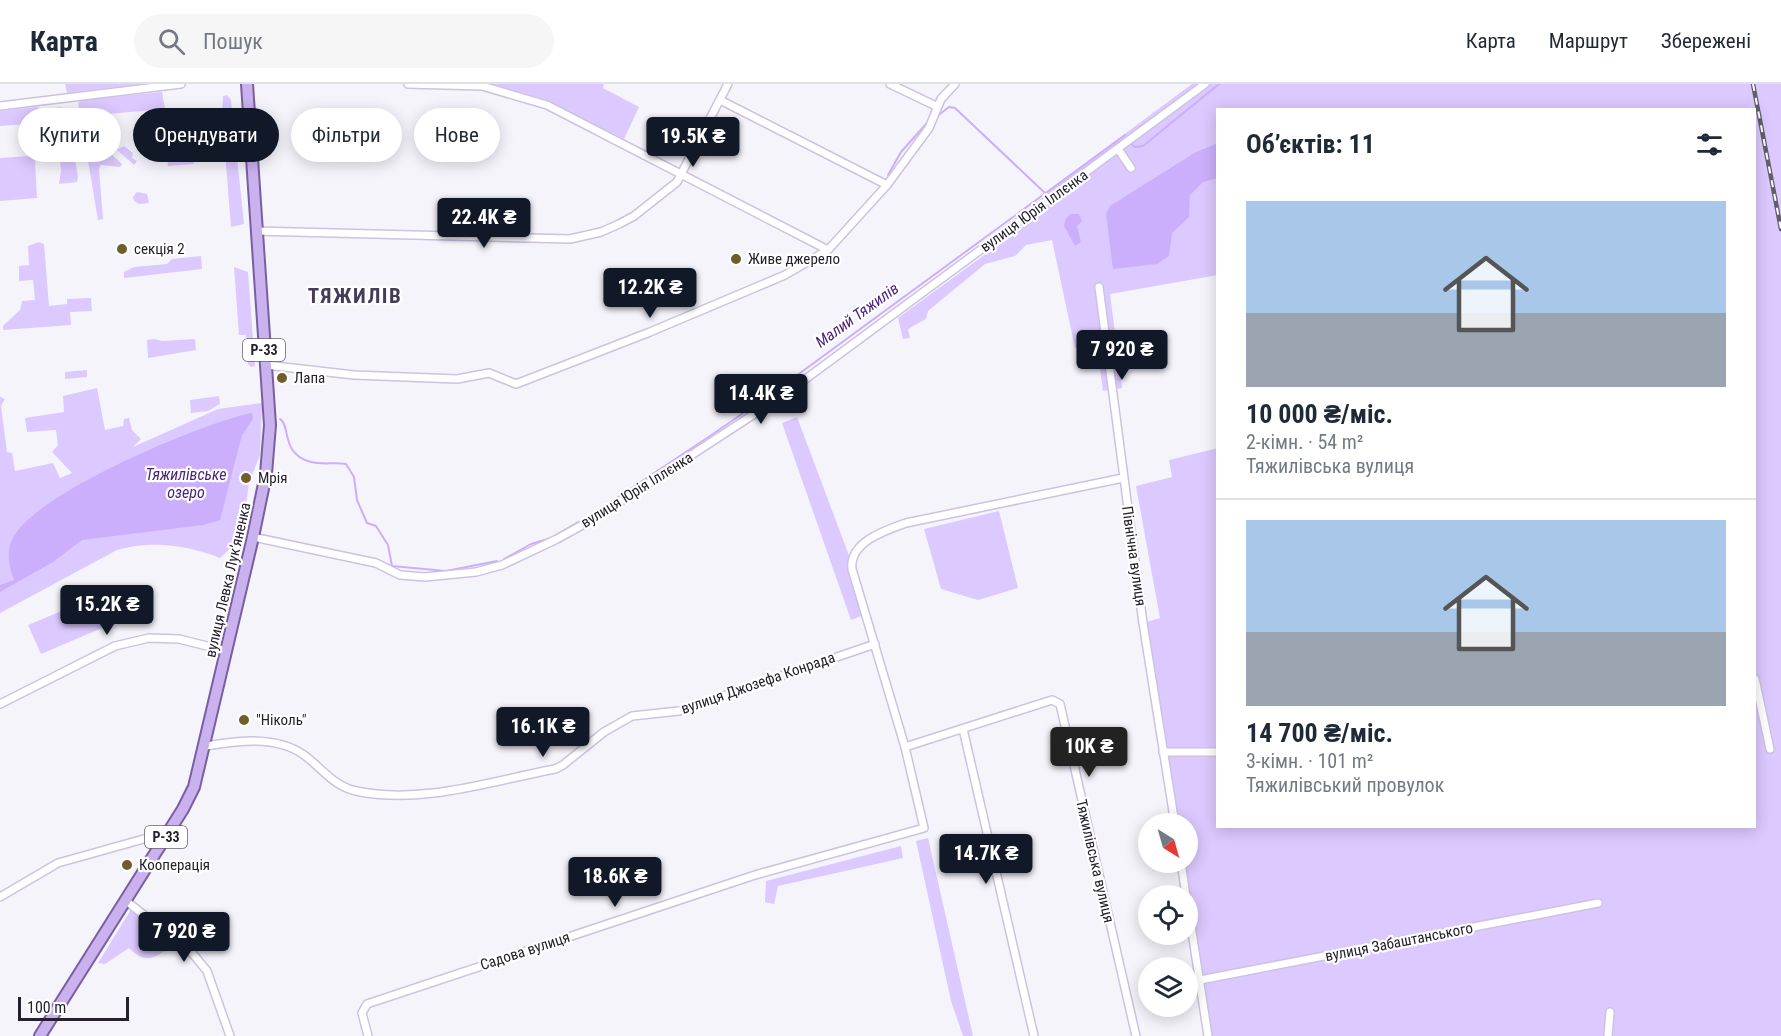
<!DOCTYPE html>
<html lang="uk">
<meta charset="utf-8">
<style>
:root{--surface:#fff;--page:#f6f6f7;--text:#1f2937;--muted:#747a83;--line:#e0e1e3;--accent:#111827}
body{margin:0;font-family:"Roboto Condensed",sans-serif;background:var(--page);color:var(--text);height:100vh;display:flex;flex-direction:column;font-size:22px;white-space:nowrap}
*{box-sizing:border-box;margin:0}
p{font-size:20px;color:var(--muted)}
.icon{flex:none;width:33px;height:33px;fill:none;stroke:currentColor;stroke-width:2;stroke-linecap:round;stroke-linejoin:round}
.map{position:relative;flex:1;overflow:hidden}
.drawer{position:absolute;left:1216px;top:24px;width:540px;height:720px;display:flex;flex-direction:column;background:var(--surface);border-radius:0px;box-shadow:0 3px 15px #0003}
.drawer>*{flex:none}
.top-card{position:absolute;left:18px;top:24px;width:570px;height:54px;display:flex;gap:12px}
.needle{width:39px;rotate:143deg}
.fabs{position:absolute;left:1138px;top:729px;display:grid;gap:12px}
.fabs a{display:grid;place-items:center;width:60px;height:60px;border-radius:50%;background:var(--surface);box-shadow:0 3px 15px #0003;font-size:30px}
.scale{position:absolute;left:18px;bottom:15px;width:111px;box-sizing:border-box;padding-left:6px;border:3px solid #25202c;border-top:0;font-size:16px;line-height:21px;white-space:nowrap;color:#25202c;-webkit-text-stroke:4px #fff;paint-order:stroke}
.price{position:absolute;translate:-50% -51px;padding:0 14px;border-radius:6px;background:var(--accent);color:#fff;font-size:20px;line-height:39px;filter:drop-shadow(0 2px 3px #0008)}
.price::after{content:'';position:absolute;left:50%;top:36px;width:18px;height:14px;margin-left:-9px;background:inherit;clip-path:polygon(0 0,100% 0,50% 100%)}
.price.on{background:#222;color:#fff}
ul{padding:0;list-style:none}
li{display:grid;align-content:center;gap:12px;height:318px;padding:0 30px}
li+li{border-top:2px solid var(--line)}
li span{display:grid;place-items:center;height:186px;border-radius:0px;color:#555}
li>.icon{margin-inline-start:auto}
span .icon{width:108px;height:108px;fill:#fffc;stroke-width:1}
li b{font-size:26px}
h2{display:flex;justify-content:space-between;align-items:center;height:72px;padding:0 30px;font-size:26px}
.pill{padding:0 21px;border-radius:27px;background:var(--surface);box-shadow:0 3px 15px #0003;font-size:21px;line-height:54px}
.pill.on{background:var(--accent);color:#fff}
header{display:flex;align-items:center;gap:36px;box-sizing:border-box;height:84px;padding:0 30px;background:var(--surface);border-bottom:2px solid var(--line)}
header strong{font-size:28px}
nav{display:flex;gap:33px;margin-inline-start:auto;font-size:21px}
.search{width:420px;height:54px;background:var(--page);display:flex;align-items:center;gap:15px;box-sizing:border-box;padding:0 21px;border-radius:33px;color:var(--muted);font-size:22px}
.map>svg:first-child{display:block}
.green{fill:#dcc9ff}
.water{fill:#ccaffc}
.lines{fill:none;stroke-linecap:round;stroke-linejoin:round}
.stream{stroke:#ccaffc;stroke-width:2}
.minor-casing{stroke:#cdc2e2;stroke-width:10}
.primary-casing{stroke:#7a5ea3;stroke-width:14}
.minor{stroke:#fff;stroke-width:7}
.primary{stroke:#cab2ee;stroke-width:10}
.rail-casing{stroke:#625e69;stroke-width:4.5}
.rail{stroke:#fff;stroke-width:2;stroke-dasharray:7;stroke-linecap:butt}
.poi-dot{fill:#6f5e2c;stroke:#fff;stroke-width:2}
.labels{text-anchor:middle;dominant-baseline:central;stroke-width:4.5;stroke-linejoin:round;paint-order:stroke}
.shield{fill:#fff;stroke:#66636b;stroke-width:1.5}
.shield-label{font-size:14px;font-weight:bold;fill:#25202c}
.street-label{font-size:15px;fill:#25202c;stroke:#fff}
.poi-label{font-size:15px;fill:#25202c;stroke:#fff;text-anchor:start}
.water-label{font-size:16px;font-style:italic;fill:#4c247b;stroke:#fff}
.district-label{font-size:21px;font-weight:bold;letter-spacing:1.5px;fill:#463c57;stroke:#fff}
</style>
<header>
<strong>Карта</strong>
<div class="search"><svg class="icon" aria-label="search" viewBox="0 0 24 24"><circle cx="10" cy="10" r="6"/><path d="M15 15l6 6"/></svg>Пошук</div>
<nav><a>Карта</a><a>Маршрут</a><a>Збережені</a></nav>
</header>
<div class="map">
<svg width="1781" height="952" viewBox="0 0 1781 952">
<rect width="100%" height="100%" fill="#f6f4fb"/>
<!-- green -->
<g class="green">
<polygon points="65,0 140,0 67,9"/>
<polygon points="489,0 604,0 603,4 639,23 624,55 544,15"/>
<polygon points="1192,0 1781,0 1781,952 1208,952 1181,779 1188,778 1188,740 1175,739 1143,539 1160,534 1136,402 1172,393 1169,376 1218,364 1218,742 1755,742 1755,26 1218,26 1218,191 1110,210 1122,304 1103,307 1097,262 1075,264 1052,156 1026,161 1015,172 985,180 928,227 926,235 908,245 910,254 903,255 898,234 1046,126 1045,109"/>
<polygon points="162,8 165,25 96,31 96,53 85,56 78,19 81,16"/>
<polygon points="227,11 231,16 244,140 231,143 222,31 223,12"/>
<polygon points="37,23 43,27 60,23 67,27 78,93 77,98 59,100 61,86 55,38 0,42 0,27"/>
<polygon points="192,59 194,80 168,82 166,62"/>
<polygon points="124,62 133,69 132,74 137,77 134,81 117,66"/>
<polygon points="105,64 122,80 120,83 101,81 99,85 103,135 98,136 87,71 88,67"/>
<polygon points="31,72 35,76 37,114 0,117 0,74"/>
<polygon points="137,108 147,110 149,119 139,120 134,117 133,113"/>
<polygon points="39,158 44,160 49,222 67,220 67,215 91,214 92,227 70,228 71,241 3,246 3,242 20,226 22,217 35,216 33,196 19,197 19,182 29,181 28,162"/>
<polygon points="201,172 202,185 124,194 124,188 134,183 167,180 172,175"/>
<polygon points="234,183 248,188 255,282 251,283 248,280 246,251 239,251"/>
<polygon points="155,255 162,257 195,255 196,266 148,274 147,256"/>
<polygon points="87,286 87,293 65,295 65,288"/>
<path d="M 97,304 L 105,346 L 123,342 L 124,335 L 129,334 L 132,346 L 141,355 L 133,363 L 218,325 L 262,319 L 260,371 L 249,399 L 243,443 L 238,457 L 220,474 C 188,461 150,456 117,466 L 0,529 L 0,313 L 5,315 L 1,322 L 7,368 L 12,369 L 15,387 L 53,379 L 60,394 L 72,389 L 52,368 L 58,361 L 56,346 L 27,348 L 25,334 L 64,328 L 63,312 Z"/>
<polygon points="219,312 220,320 208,327 191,329 190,316"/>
<polygon points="797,333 851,477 866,530 851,536 782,339"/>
<polygon points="999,427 1018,504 978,516 941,505 924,445"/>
<polygon points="90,515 102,544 41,570 28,541"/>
<polygon points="928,754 973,952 963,952 951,917 916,757"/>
<polygon points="901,762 903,774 778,802 774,820 765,818 766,797"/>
<path d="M 132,824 L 176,859 C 157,872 148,883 129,864 L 105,880 L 98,879 Z"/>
</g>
<!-- water -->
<g class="water">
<polygon points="1218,59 1218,94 1203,98 1190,111 1189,133 1172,149 1169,172 1157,180 1113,185 1106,130 1110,122 1196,68"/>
<polygon points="1071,130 1079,130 1082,137 1077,142 1081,158 1075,162 1064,142 1066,134"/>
<path d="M 252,329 L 253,335 L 242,351 L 220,436 L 203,441 L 82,456 L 53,478 L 0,508 L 0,501 L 14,496 C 9,482 6,469 12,456 C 30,411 204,338 252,329 Z"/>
</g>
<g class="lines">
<!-- stream -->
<g class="stream">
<polyline points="936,33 949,23 955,24 1045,109"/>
<polyline points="1130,59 1135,63 1143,62 1219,0"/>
<polyline points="888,91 901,68 926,40"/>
<path d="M 280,335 C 291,341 280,370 311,378 C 322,381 335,378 346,380 L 354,393 L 357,416 L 367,439 L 376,442 L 388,461 L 392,482 L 446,487 L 497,477"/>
<polyline points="504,475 531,460 551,454 597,427 710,352 781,303 1125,51"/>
</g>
<defs>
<g id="minor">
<polyline points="408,0 482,2 547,21 828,166"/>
<polyline points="890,0 936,22"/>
<polyline points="720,16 887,101"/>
<polyline points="0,22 181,0"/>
<polyline points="1118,65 1131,84"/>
<polyline points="256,147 570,155 601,148 619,140 634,132 677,98 728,0"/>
<polyline points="1099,203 1143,539 1175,740"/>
<polyline points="266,281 354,291 457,295 489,289 516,300 650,248 785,191 828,166 887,101 929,44 941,15 955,0"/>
<polyline points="253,453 376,479 400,491 425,493 476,488 502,481 557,455 595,434 788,308 1205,0"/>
<polyline points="1755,595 1770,665"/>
<polyline points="0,620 115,562 149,554 179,555 227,567"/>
<polyline points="963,645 1034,952"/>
<path d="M 206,662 C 237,657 276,651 304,671 C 322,684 333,702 356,707 C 421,721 491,697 555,685 L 563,681 L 604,648 L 632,632 L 679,627 L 875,560"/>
<polyline points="905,663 1052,616 1060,620 1136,952"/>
<polyline points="1163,668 1218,668"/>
<polyline points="1181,778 1186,812"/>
<polyline points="0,813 58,779 158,751 167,751"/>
<polyline points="125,816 193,870 207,887 230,952"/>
<polyline points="1188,822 1208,952"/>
<polyline points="1200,896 1598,819"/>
<path d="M 368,952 L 362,929 L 367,920 L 755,791 L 924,744 L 905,663 L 852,485 C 849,458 886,446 906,439 L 1123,394"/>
<polyline points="1608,952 1610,928"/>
</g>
<polyline id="primary" points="40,952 183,725 194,703 253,453 266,390 270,341 247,0"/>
</defs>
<!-- minor casing -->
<use href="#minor" class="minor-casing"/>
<!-- primary casing -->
<use href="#primary" class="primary-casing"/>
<!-- minor -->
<use href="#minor" class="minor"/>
<!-- primary -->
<use href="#primary" class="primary"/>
<defs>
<polyline id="rail" points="1753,0 1781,145"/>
</defs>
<!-- rail casing -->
<use href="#rail" class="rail-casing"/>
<!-- rail -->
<use href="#rail" class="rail"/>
</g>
<!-- markers -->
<g class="poi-dot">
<circle cx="122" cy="165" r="6"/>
<circle cx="736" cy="175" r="6"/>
<circle cx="282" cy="294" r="6"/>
<circle cx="246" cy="394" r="6"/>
<circle cx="244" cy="636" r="6"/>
<circle cx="127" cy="781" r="6"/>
</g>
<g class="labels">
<!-- shield labels -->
<g class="shield">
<rect x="243" y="255" width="42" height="22" rx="4.5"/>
<rect x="145" y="742" width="42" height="22" rx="4.5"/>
</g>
<g class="shield-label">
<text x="264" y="266">Р-33</text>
<text x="166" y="753">Р-33</text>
</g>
<!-- street labels -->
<g class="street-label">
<text transform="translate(1034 127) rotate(-36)">вулиця Юрія Іллєнка</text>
<text transform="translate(637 406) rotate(-32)">вулиця Юрія Іллєнка</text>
<text transform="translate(1134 472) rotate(82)">Північна вулиця</text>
<text transform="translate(228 496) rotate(-77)">вулиця Левка Лукʼяненка</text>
<text transform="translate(758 599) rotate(-19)">вулиця Джозефа Конрада</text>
<text transform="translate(1095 777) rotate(77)">Тяжилівська вулиця</text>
<text transform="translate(1399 858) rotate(-11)">вулиця Забаштанського</text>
<text transform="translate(525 867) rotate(-18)">Садова вулиця</text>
</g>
<!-- poi labels -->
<g class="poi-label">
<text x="134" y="165">секція 2</text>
<text x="748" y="175">Живе джерело</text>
<text x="294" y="294">Лапа</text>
<text x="258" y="394">Мрія</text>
<text x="256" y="636">"Ніколь"</text>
<text x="139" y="781">Кооперація</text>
</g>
<!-- water labels -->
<g class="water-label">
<text transform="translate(857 231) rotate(-36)">Малий Тяжилів</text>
<text x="186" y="390">Тяжилівське<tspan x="186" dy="18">озеро</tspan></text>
</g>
<!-- district labels -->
<g class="district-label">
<text x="355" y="212">ТЯЖИЛІВ</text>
</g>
</g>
</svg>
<div class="fabs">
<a><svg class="needle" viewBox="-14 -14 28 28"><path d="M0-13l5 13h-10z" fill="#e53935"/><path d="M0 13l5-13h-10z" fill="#747a83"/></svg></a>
<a><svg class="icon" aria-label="locate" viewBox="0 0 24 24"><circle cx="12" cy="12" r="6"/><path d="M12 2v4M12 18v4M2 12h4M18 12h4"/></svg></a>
<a><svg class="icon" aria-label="layers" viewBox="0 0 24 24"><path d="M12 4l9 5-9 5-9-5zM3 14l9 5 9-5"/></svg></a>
</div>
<div class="scale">100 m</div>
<b class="price" style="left:693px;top:84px">19.5K ₴</b>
<b class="price" style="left:484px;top:165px">22.4K ₴</b>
<b class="price" style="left:650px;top:235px">12.2K ₴</b>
<b class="price" style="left:1122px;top:297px">7 920 ₴</b>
<b class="price" style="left:761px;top:341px">14.4K ₴</b>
<b class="price" style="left:107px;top:552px">15.2K ₴</b>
<b class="price" style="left:543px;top:674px">16.1K ₴</b>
<b class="price on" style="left:1089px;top:694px">10K ₴</b>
<b class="price" style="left:986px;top:801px">14.7K ₴</b>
<b class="price" style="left:615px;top:824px">18.6K ₴</b>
<b class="price" style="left:184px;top:879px">7 920 ₴</b>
<div class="top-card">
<a class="pill">Купити</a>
<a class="pill on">Орендувати</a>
<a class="pill">Фільтри</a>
<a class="pill">Нове</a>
</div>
<section class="drawer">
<h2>Об’єктів: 11<svg class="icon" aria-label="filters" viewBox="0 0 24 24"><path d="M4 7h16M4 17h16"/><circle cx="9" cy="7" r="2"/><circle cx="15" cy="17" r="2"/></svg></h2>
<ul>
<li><span style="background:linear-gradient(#a9c7e8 60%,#9aa5b1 0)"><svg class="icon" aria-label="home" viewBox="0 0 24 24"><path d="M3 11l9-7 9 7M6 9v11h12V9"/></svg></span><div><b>10 000 ₴/міс.</b><p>2-кімн. · 54 m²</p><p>Тяжилівська вулиця</p></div></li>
<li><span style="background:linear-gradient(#a9c7e8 60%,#9aa5b1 0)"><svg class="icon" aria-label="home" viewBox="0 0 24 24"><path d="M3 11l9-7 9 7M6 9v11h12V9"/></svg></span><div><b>14 700 ₴/міс.</b><p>3-кімн. · 101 m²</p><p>Тяжилівський провулок</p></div></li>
</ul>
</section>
</div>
